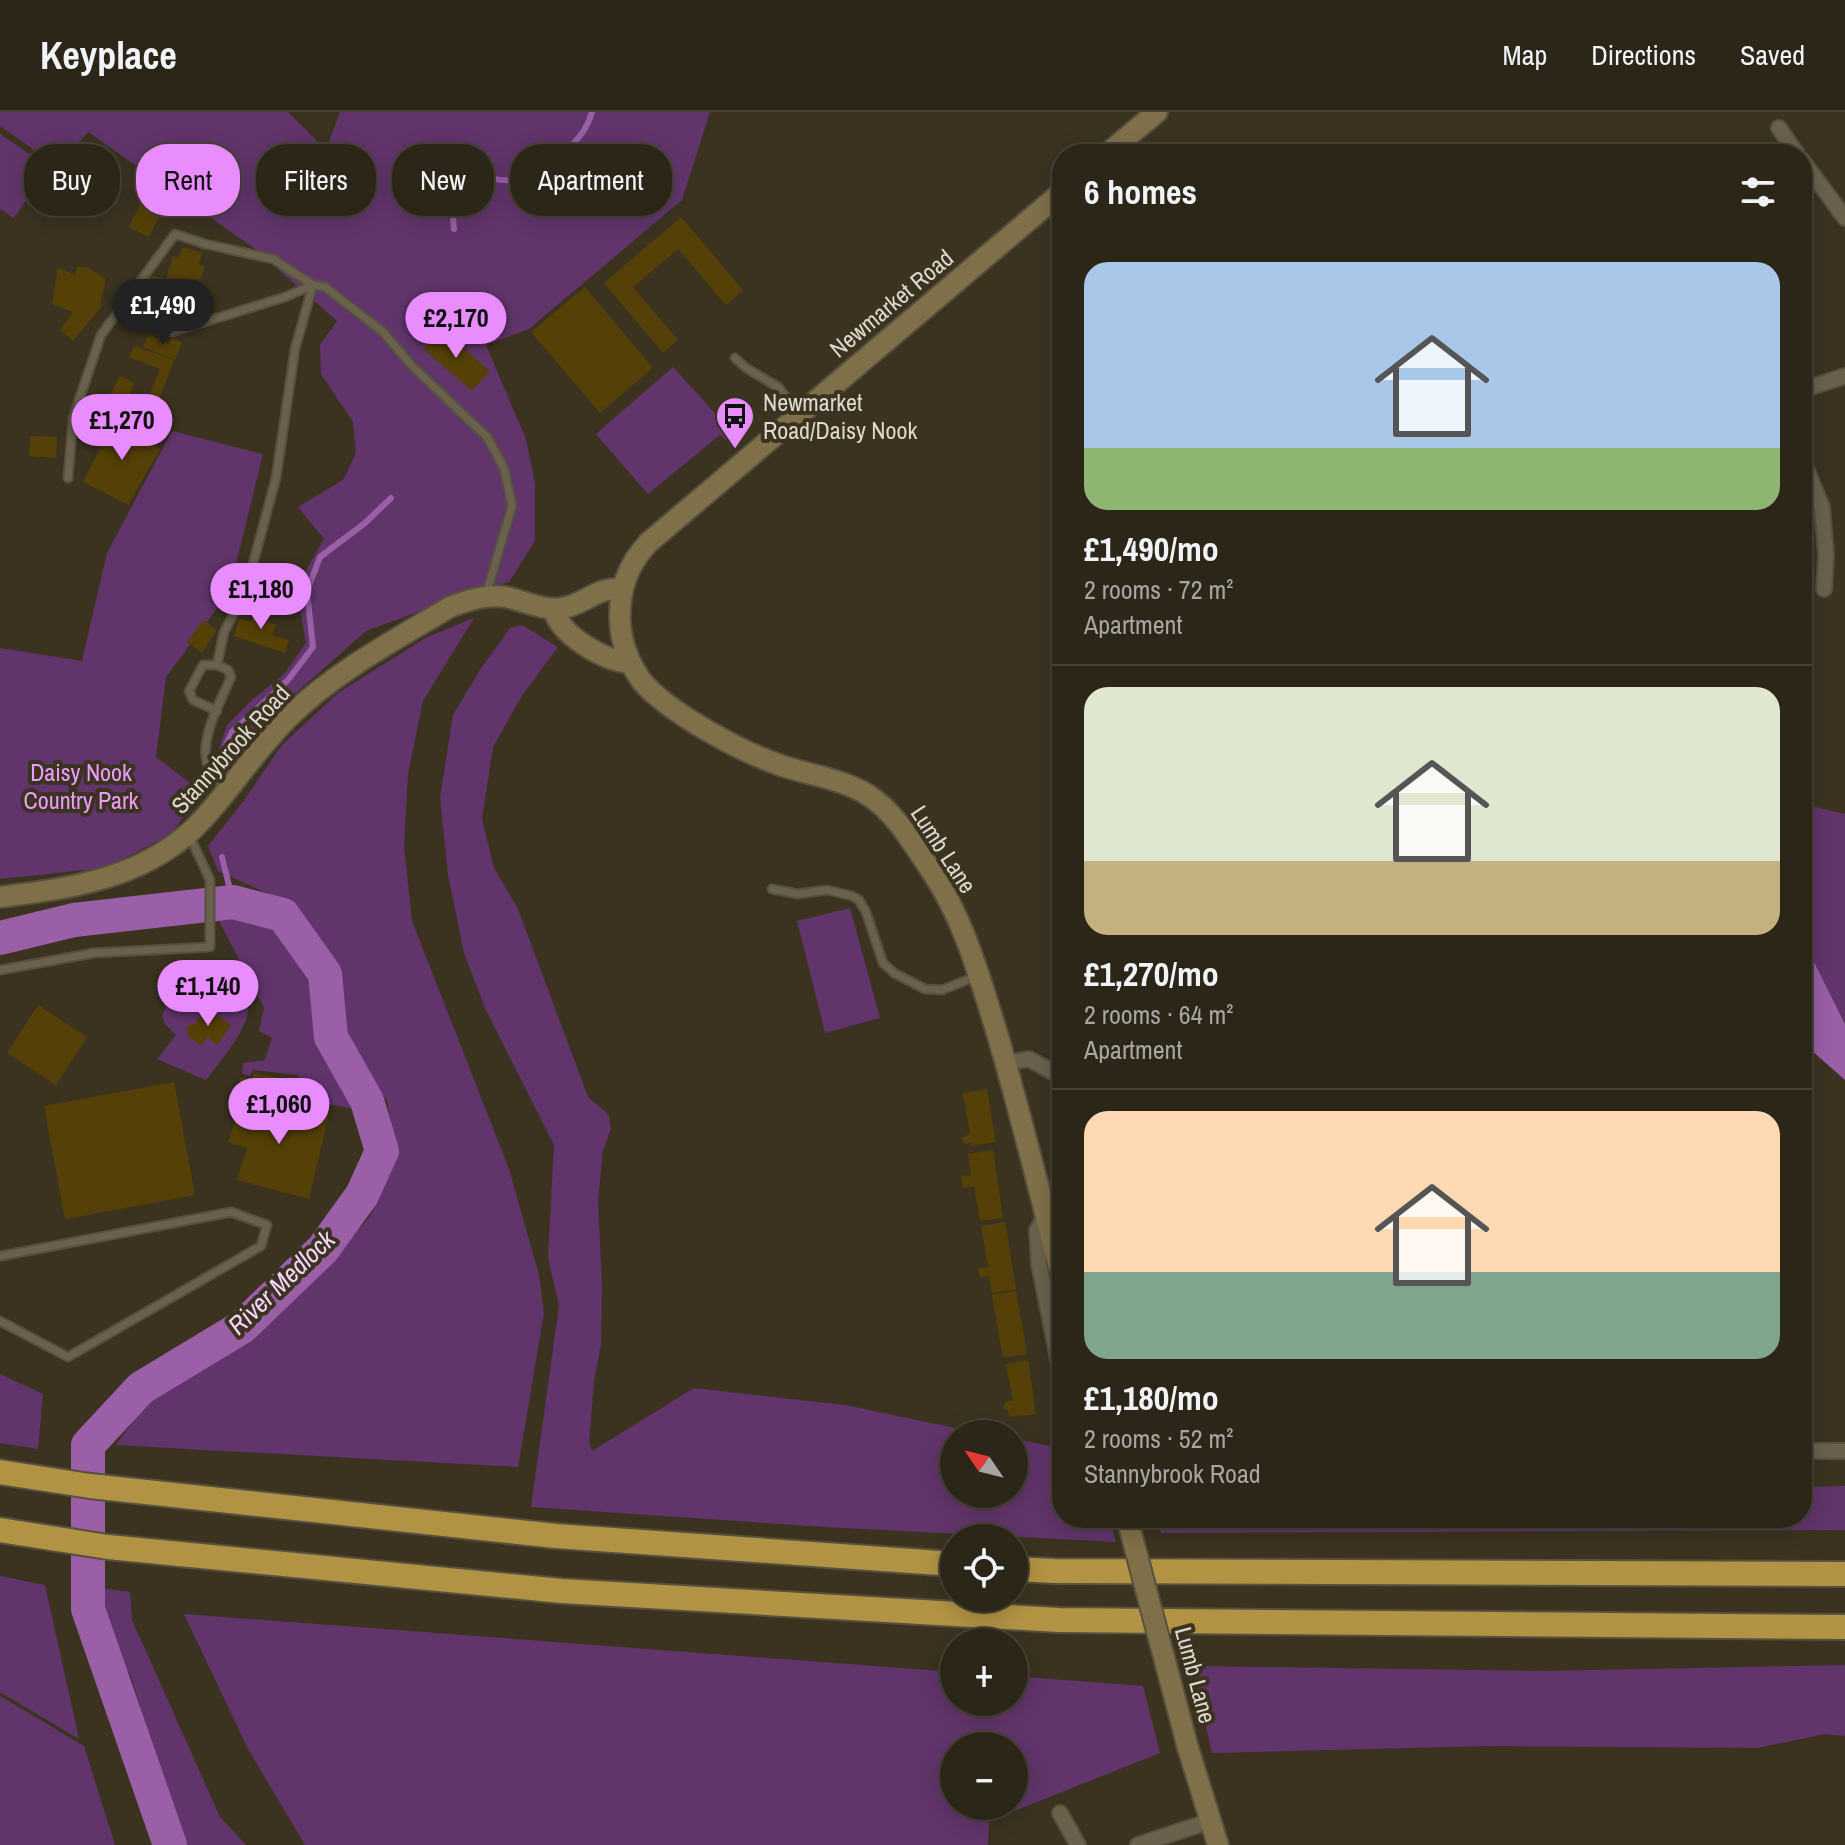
<!DOCTYPE html>
<meta charset="utf-8">
<style>
:root{--surface:#2c2618;--page:#383225;--text:#f1f3f6;--muted:#a6a5a2;--line:#484337;--accent:#e98dfe}
body{margin:0;font-family:"Archivo Narrow",sans-serif;background:var(--page);color:var(--text);height:100vh;display:flex;flex-direction:column;font-size:30px;white-space:nowrap}
*{box-sizing:border-box;margin:0}
p{font-size:26px;color:var(--muted)}
.icon{flex:none;width:44px;height:44px;fill:none;stroke:currentColor;stroke-width:2;stroke-linecap:round;stroke-linejoin:round}
.map{position:relative;flex:1;overflow:hidden}
.panel{position:absolute;left:1052px;top:32px;width:760px;height:1384px;display:flex;flex-direction:column;background:var(--surface);border-radius:32px;box-shadow:0 4px 20px #0003,0 0 0 2px var(--line)}
.panel>*{flex:none}
.top-card{position:absolute;left:24px;top:32px;width:760px;height:72px;display:flex;gap:16px}
.needle{width:52px;rotate:305deg}
.controls{position:absolute;left:940px;top:1308px;display:grid;gap:16px}
.controls a{display:grid;place-items:center;width:88px;height:88px;border-radius:50%;background:var(--surface);box-shadow:0 4px 20px #0003,0 0 0 2px var(--line);font-size:40px}
.price{position:absolute;translate:-50% -68px;padding:0 18px;border-radius:28px;background:var(--accent);color:#111;font-size:26px;line-height:52px;filter:drop-shadow(0 2px 4px #0008)}
.price::after{content:'';position:absolute;left:50%;top:48px;width:24px;height:18px;margin-left:-12px;background:inherit;clip-path:polygon(0 0,100% 0,50% 100%)}
.price.selected{background:#222;color:#fff}
ul{padding:0;list-style:none}
li{display:grid;align-content:center;gap:16px;height:424px;padding:0 32px}
li+li{border-top:2px solid var(--line)}
li span{display:grid;place-items:center;height:248px;border-radius:24px;color:#555}
li>.icon{margin-inline-start:auto}
span .icon{width:144px;height:144px;fill:#fffc;stroke-width:1}
li b{font-size:34px}
h2{display:flex;justify-content:space-between;align-items:center;height:96px;padding:0 32px;font-size:34px}
.tag{padding:0 28px;border-radius:32px;background:var(--surface);box-shadow:0 4px 20px #0003,0 0 0 2px var(--line);font-size:28px;line-height:72px}
.tag.selected{background:var(--accent);color:#111}
header{display:flex;align-items:center;gap:48px;box-sizing:border-box;height:112px;padding:0 40px;background:var(--surface);border-bottom:2px solid var(--line)}
header strong{font-size:38px}
nav{display:flex;gap:44px;margin-inline-start:auto;font-size:28px}
.map>svg:first-child{display:block}
.green{fill:#61356b;fill-rule:evenodd}
.water{fill:#9a5fa7}
.lines{fill:none;stroke-linecap:round;stroke-linejoin:round}
.stream{stroke:#9a5fa7;stroke-width:6}
.river{stroke:#9a5fa7;stroke-width:34}
.building{fill:#554107}
.lane-casing{stroke:#56503f;stroke-width:11}
.street-casing{stroke:#56503f;stroke-width:18}
.secondary-casing{stroke:#56503f;stroke-width:24}
.highway-casing{stroke:#56503f;stroke-width:28}
.lane{stroke:#6a614d;stroke-width:7}
.street{stroke:#6a614d;stroke-width:14}
.secondary{stroke:#80704a;stroke-width:20}
.highway{stroke:#b29343;stroke-width:24}
.secondary-bridge-casing{stroke:#56503f;stroke-width:24;stroke-linecap:butt}
.secondary-bridge{stroke:#80704a;stroke-width:20}
.labels{text-anchor:middle;dominant-baseline:central;stroke-width:8;stroke-linejoin:round;paint-order:stroke}
.street-label{font-size:24px;fill:#ddd9cd;stroke:#3b3320}
.poi-label{font-size:24px;fill:#ddd9cd;stroke:#3b3320;text-anchor:start}
.park-label{font-size:24px;fill:#ec9dfe;stroke:#3b3320}
.water-label{font-size:26px;font-style:italic;fill:#f4d5fc;stroke:#3b3320}
</style>
<header>
<strong>Keyplace</strong>
<nav><a>Map</a><a>Directions</a><a>Saved</a></nav>
</header>
<div class="map">
<svg width="1845" height="1733" viewBox="0 0 1845 1733">
<rect width="100%" height="100%" fill="#3b3320"/>
<!-- green -->
<g class="green">
<polygon points="0,0 288,0 317,29 322,49 340,0 710,0 682,88 529,217 486,233 526,327 535,372 535,429 509,470 471,480 366,519 272,602 228,651 219,636 227,613 252,588 284,562 306,531 298,485 308,455 324,427 298,395 343,368 356,341 353,310 321,262 320,233 337,209 254,136 88,20 57,54 0,14"/>
<polygon points="0,22 49,55 14,106 0,97"/>
<polygon points="673,255 733,321 726,328 720,323 648,382 596,322"/>
<polygon points="172,319 263,342 229,480 166,565 156,645 202,680 170,723 105,756 0,767 0,536 82,549 107,441"/>
<polygon points="474,506 423,589 408,661 404,734 412,809 509,1057 539,1163 544,1201 518,1355 116,1333 152,1282 243,1230 315,1168 371,1103 396,1044 387,989 343,924 339,861 295,794 218,759 208,734 242,691 282,633 338,581 427,525"/>
<polygon points="522,513 558,535 523,582 493,635 482,707 494,756 518,797 588,985 609,1003 611,1017 603,1038 598,1091 602,1172 601,1232 594,1269 589,1331 592,1339 694,1276 845,1293 984,1322 954,1322 954,1382 1014,1382 1014,1327 1062,1336 1062,1406 1109,1406 1116,1430 826,1415 531,1395 559,1194 548,1145 554,1033 485,896 464,841 448,763 440,686 453,603 480,558 510,516"/>
<polygon points="1802,692 1845,702 1845,912 1802,826"/>
<polygon points="217,796 243,801 282,817 303,847 312,864 315,893 331,938 363,996 350,996 300,987 301,970 297,963 253,958 250,964 242,962 243,951 265,948 272,926 259,919 264,896 217,805"/>
<polygon points="850,796 880,906 825,921 797,809"/>
<path d="M 177,852 L 220,854 C 229,865 243,878 247,891 C 254,911 219,951 206,968 L 157,947 L 176,923 L 165,912 L 162,903 L 168,890 L 186,871 L 176,862 Z"/>
<polygon points="0,1262 43,1282 38,1337 0,1331"/>
<polygon points="1845,1374 1845,1418 1161,1421 1157,1406 1802,1406 1802,1375"/>
<polygon points="0,1464 45,1473 79,1627 0,1580"/>
<polygon points="100,1476 130,1480 132,1508 220,1705 246,1733 183,1733 131,1565 100,1505"/>
<path d="M 184,1502 L 954,1560 L 954,1590 L 1014,1590 L 1014,1564 L 1143,1574 L 1160,1641 L 989,1709 L 988,1733 L 305,1733 L 248,1637 ZM 954,1634 L 1014,1634 L 1014,1694 L 954,1694 Z"/>
<polygon points="1845,1553 1845,1624 1824,1622 1758,1636 1487,1634 1212,1641 1192,1554 1544,1559"/>
<polygon points="0,1584 84,1634 115,1733 0,1733"/>
</g>
<!-- water -->
<polygon class="water" points="1802,826 1845,912 1845,968 1812,939 1802,925"/>
<g class="lines">
<!-- stream -->
<g class="stream">
<path d="M 454,117 C 452,93 450,77 467,60 C 509,74 539,74 569,37 C 579,25 588,16 592,0"/>
<polyline points="219,648 232,620 288,568 313,535 307,479 320,445 365,411 391,386"/>
<polyline points="222,745 233,790"/>
</g>
<!-- river -->
<polyline class="river" points="0,826 74,808 233,790 283,803 325,862 331,925 367,989 382,1039 362,1083 323,1137 242,1215 141,1276 88,1333 88,1497 170,1733"/>
</g>
<!-- building -->
<g class="building">
<polygon points="146,81 166,91 149,125 129,115"/>
<polygon points="681,105 743,178 726,193 678,137 633,175 678,228 663,241 604,171"/>
<polygon points="183,135 202,141 199,152 205,154 200,169 195,167 192,175 187,192 193,194 190,204 138,188 145,162 166,167 173,144 179,146"/>
<polygon points="77,155 87,155 106,167 100,192 102,194 73,229 60,218 73,200 52,192 58,156 75,163"/>
<polygon points="585,175 653,256 600,301 531,220"/>
<polygon points="441,217 490,259 472,279 423,237"/>
<polygon points="148,223 169,231 171,226 182,230 175,248 143,235"/>
<polygon points="134,234 174,248 154,301 144,297 160,257 129,245"/>
<polygon points="120,264 134,271 125,294 143,300 138,315 102,299"/>
<polygon points="115,307 159,329 156,334 160,337 128,393 83,370"/>
<polygon points="30,324 57,325 56,346 29,344"/>
<polygon points="257,493 271,498 267,510 276,513 272,523 289,528 285,541 234,524 239,506 251,510"/>
<polygon points="203,508 217,518 202,541 187,530"/>
<polygon points="38,893 87,925 56,973 7,941"/>
<polygon points="206,895 231,913 217,933 207,925 201,934 186,923 189,919 186,917 191,911 194,913"/>
<polygon points="253,961 296,969 295,987 239,979 240,966 253,967"/>
<polygon points="174,970 195,1083 65,1107 44,994"/>
<polygon points="987,977 996,1030 971,1034 971,1031 965,1032 961,1026 970,1022 963,981"/>
<polygon points="242,988 329,1002 309,1087 237,1068 247,1036 228,1030"/>
<polygon points="993,1038 1003,1106 980,1109 974,1074 963,1076 961,1064 971,1063 968,1042"/>
<polygon points="1005,1110 1016,1177 992,1181 989,1164 980,1166 978,1156 988,1155 981,1114"/>
<polygon points="1016,1179 1027,1242 1003,1246 992,1183"/>
<polygon points="1028,1248 1036,1302 1009,1305 1008,1299 1003,1297 1005,1290 1013,1288 1006,1252"/>
</g>
<g class="lines">
<defs>
<g id="lane">
<polyline points="172,220 285,185 313,173"/>
<polyline points="735,246 746,256 778,275 799,301"/>
<polyline points="68,366 73,306 101,223 175,122 205,132 273,147 313,173 325,175 383,220 412,254 487,325 504,356 512,394 486,483"/>
<polyline points="217,599 193,588 189,579 203,553 217,553"/>
<path d="M 226,677 C 219,669 210,661 207,651 C 200,624 221,589 231,565 L 228,558 L 217,553 L 224,520 L 242,486 L 250,463 L 276,366 L 295,237 L 313,173"/>
<polyline points="772,777 798,782 827,778 852,784 859,788 866,800 883,851 894,861 925,877 942,878 977,864"/>
<polyline points="0,858 94,841 210,835 210,768 190,725"/>
<polyline points="0,1144 231,1100 267,1113 261,1134 68,1245 0,1209"/>
</g>
<g id="street">
<polyline points="1779,16 1797,42"/>
<polyline points="1802,48 1845,106"/>
<polyline points="1802,278 1845,264"/>
<polyline points="1802,347 1822,395 1826,443 1824,477"/>
<polyline points="1006,951 1029,947 1062,965"/>
<polyline points="1045,1104 1037,1118 1039,1152 1062,1267"/>
<polyline points="1802,1339 1845,1339"/>
<polyline points="1060,1701 1078,1733"/>
<polyline points="1138,1733 1210,1709"/>
</g>
<g id="secondary">
<polyline points="1107,42 1157,0"/>
<path d="M 1062,80 L 648,431 C 627,454 619,478 620,509 C 621,532 631,558 647,575 C 676,604 738,638 777,652 C 807,663 841,666 868,683 C 895,700 913,732 930,757 C 961,802 977,856 993,908 C 1019,993 1039,1080 1062,1166"/>
<path d="M 553,497 C 561,524 604,549 631,551"/>
<path d="M 0,785 C 75,776 151,765 204,706 C 234,673 258,635 290,604 C 336,559 395,528 450,495 C 468,488 487,482 506,485 C 524,489 544,499 562,496 C 584,493 596,475 621,477"/>
<polyline points="1188,1636 1218,1733"/>
</g>
<g id="highway">
<polyline points="0,1360 90,1374 556,1424 954,1452"/>
<polyline points="0,1418 108,1435 562,1479 1059,1508 1845,1515"/>
<polyline points="1014,1457 1054,1459 1845,1462"/>
</g>
</defs>
<!-- lane casing -->
<use href="#lane" class="lane-casing"/>
<!-- street casing -->
<use href="#street" class="street-casing"/>
<!-- secondary casing -->
<use href="#secondary" class="secondary-casing"/>
<!-- highway casing -->
<use href="#highway" class="highway-casing"/>
<!-- lane -->
<use href="#lane" class="lane"/>
<!-- street -->
<use href="#street" class="street"/>
<!-- secondary -->
<use href="#secondary" class="secondary"/>
<!-- highway -->
<use href="#highway" class="highway"/>
<defs>
<polyline id="secondary-bridge" points="1127,1406 1188,1636"/>
</defs>
<!-- secondary-bridge casing -->
<use href="#secondary-bridge" class="secondary-bridge-casing"/>
<!-- secondary-bridge -->
<use href="#secondary-bridge" class="secondary-bridge"/>
</g>
<!-- icons -->
<defs>
<symbol id="bus-pin" viewBox="-11 -11 22 30"><path d="M0 17L-7.5 6A9.5 9.5 0 1 1 7.5 6Z" fill="#e98dfe" stroke="#3b3320"/><path d="M-5-6H5V4H4V6H2V4H-2V6H-4V4H-5ZM-3.5-4V0h7V-4ZM-3.5 1.2v1.5H-2V1.2ZM2 1.2v1.5H3.5V1.2Z" fill="#111"/></symbol>
</defs>
<g fill-rule="evenodd">
<use href="#bus-pin" x="713" y="282" width="44" height="60"/>
</g>
<g class="labels">
<!-- street labels -->
<g class="street-label">
<text transform="translate(891 191) rotate(-40)">Newmarket Road</text>
<text transform="translate(230 637) rotate(-48)">Stannybrook Road</text>
<text transform="translate(944 737) rotate(57)">Lumb Lane</text>
<text transform="translate(1196 1563) rotate(75)">Lumb Lane</text>
</g>
<!-- poi labels -->
<g class="poi-label">
<text x="763" y="290">Newmarket<tspan x="763" dy="28">Road/Daisy Nook</tspan></text>
</g>
<!-- park labels -->
<g class="park-label">
<text x="81" y="660">Daisy Nook<tspan x="81" dy="28">Country Park</tspan></text>
</g>
<!-- water labels -->
<g class="water-label">
<text transform="translate(281 1170) rotate(-44)">River Medlock</text>
</g>
</g>
</svg>
<div class="controls">
<a><svg class="needle" viewBox="-14 -14 28 28"><path d="M0-13l5 13h-10z" fill="#e53935"/><path d="M0 13l5-13h-10z" fill="#a6a5a2"/></svg></a>
<a><svg class="icon" aria-label="locate" viewBox="0 0 24 24"><circle cx="12" cy="12" r="6"/><path d="M12 2v4M12 18v4M2 12h4M18 12h4"/></svg></a>
<a>+</a>
<a>−</a>
</div>
<b class="price selected" style="left:163px;top:235px">£1,490</b>
<b class="price" style="left:456px;top:248px">£2,170</b>
<b class="price" style="left:122px;top:350px">£1,270</b>
<b class="price" style="left:261px;top:519px">£1,180</b>
<b class="price" style="left:208px;top:916px">£1,140</b>
<b class="price" style="left:279px;top:1034px">£1,060</b>
<div class="top-card">
<a class="tag">Buy</a>
<a class="tag selected">Rent</a>
<a class="tag">Filters</a>
<a class="tag">New</a>
<a class="tag">Apartment</a>
</div>
<section class="panel">
<h2>6 homes<svg class="icon" aria-label="filters" viewBox="0 0 24 24"><path d="M4 7h16M4 17h16"/><circle cx="9" cy="7" r="2"/><circle cx="15" cy="17" r="2"/></svg></h2>
<ul>
<li><span style="background:linear-gradient(#a9c7e8 75%,#8fb573 0)"><svg class="icon" aria-label="home" viewBox="0 0 24 24"><path d="M3 11l9-7 9 7M6 9v11h12V9"/></svg></span><div><b>£1,490/mo</b><p>2 rooms · 72 m²</p><p>Apartment</p></div></li>
<li><span style="background:linear-gradient(#dfe7d0 70%,#c2b280 0)"><svg class="icon" aria-label="home" viewBox="0 0 24 24"><path d="M3 11l9-7 9 7M6 9v11h12V9"/></svg></span><div><b>£1,270/mo</b><p>2 rooms · 64 m²</p><p>Apartment</p></div></li>
<li><span style="background:linear-gradient(#ffd9b3 65%,#7fa58c 0)"><svg class="icon" aria-label="home" viewBox="0 0 24 24"><path d="M3 11l9-7 9 7M6 9v11h12V9"/></svg></span><div><b>£1,180/mo</b><p>2 rooms · 52 m²</p><p>Stannybrook Road</p></div></li>
</ul>
</section>
</div>
